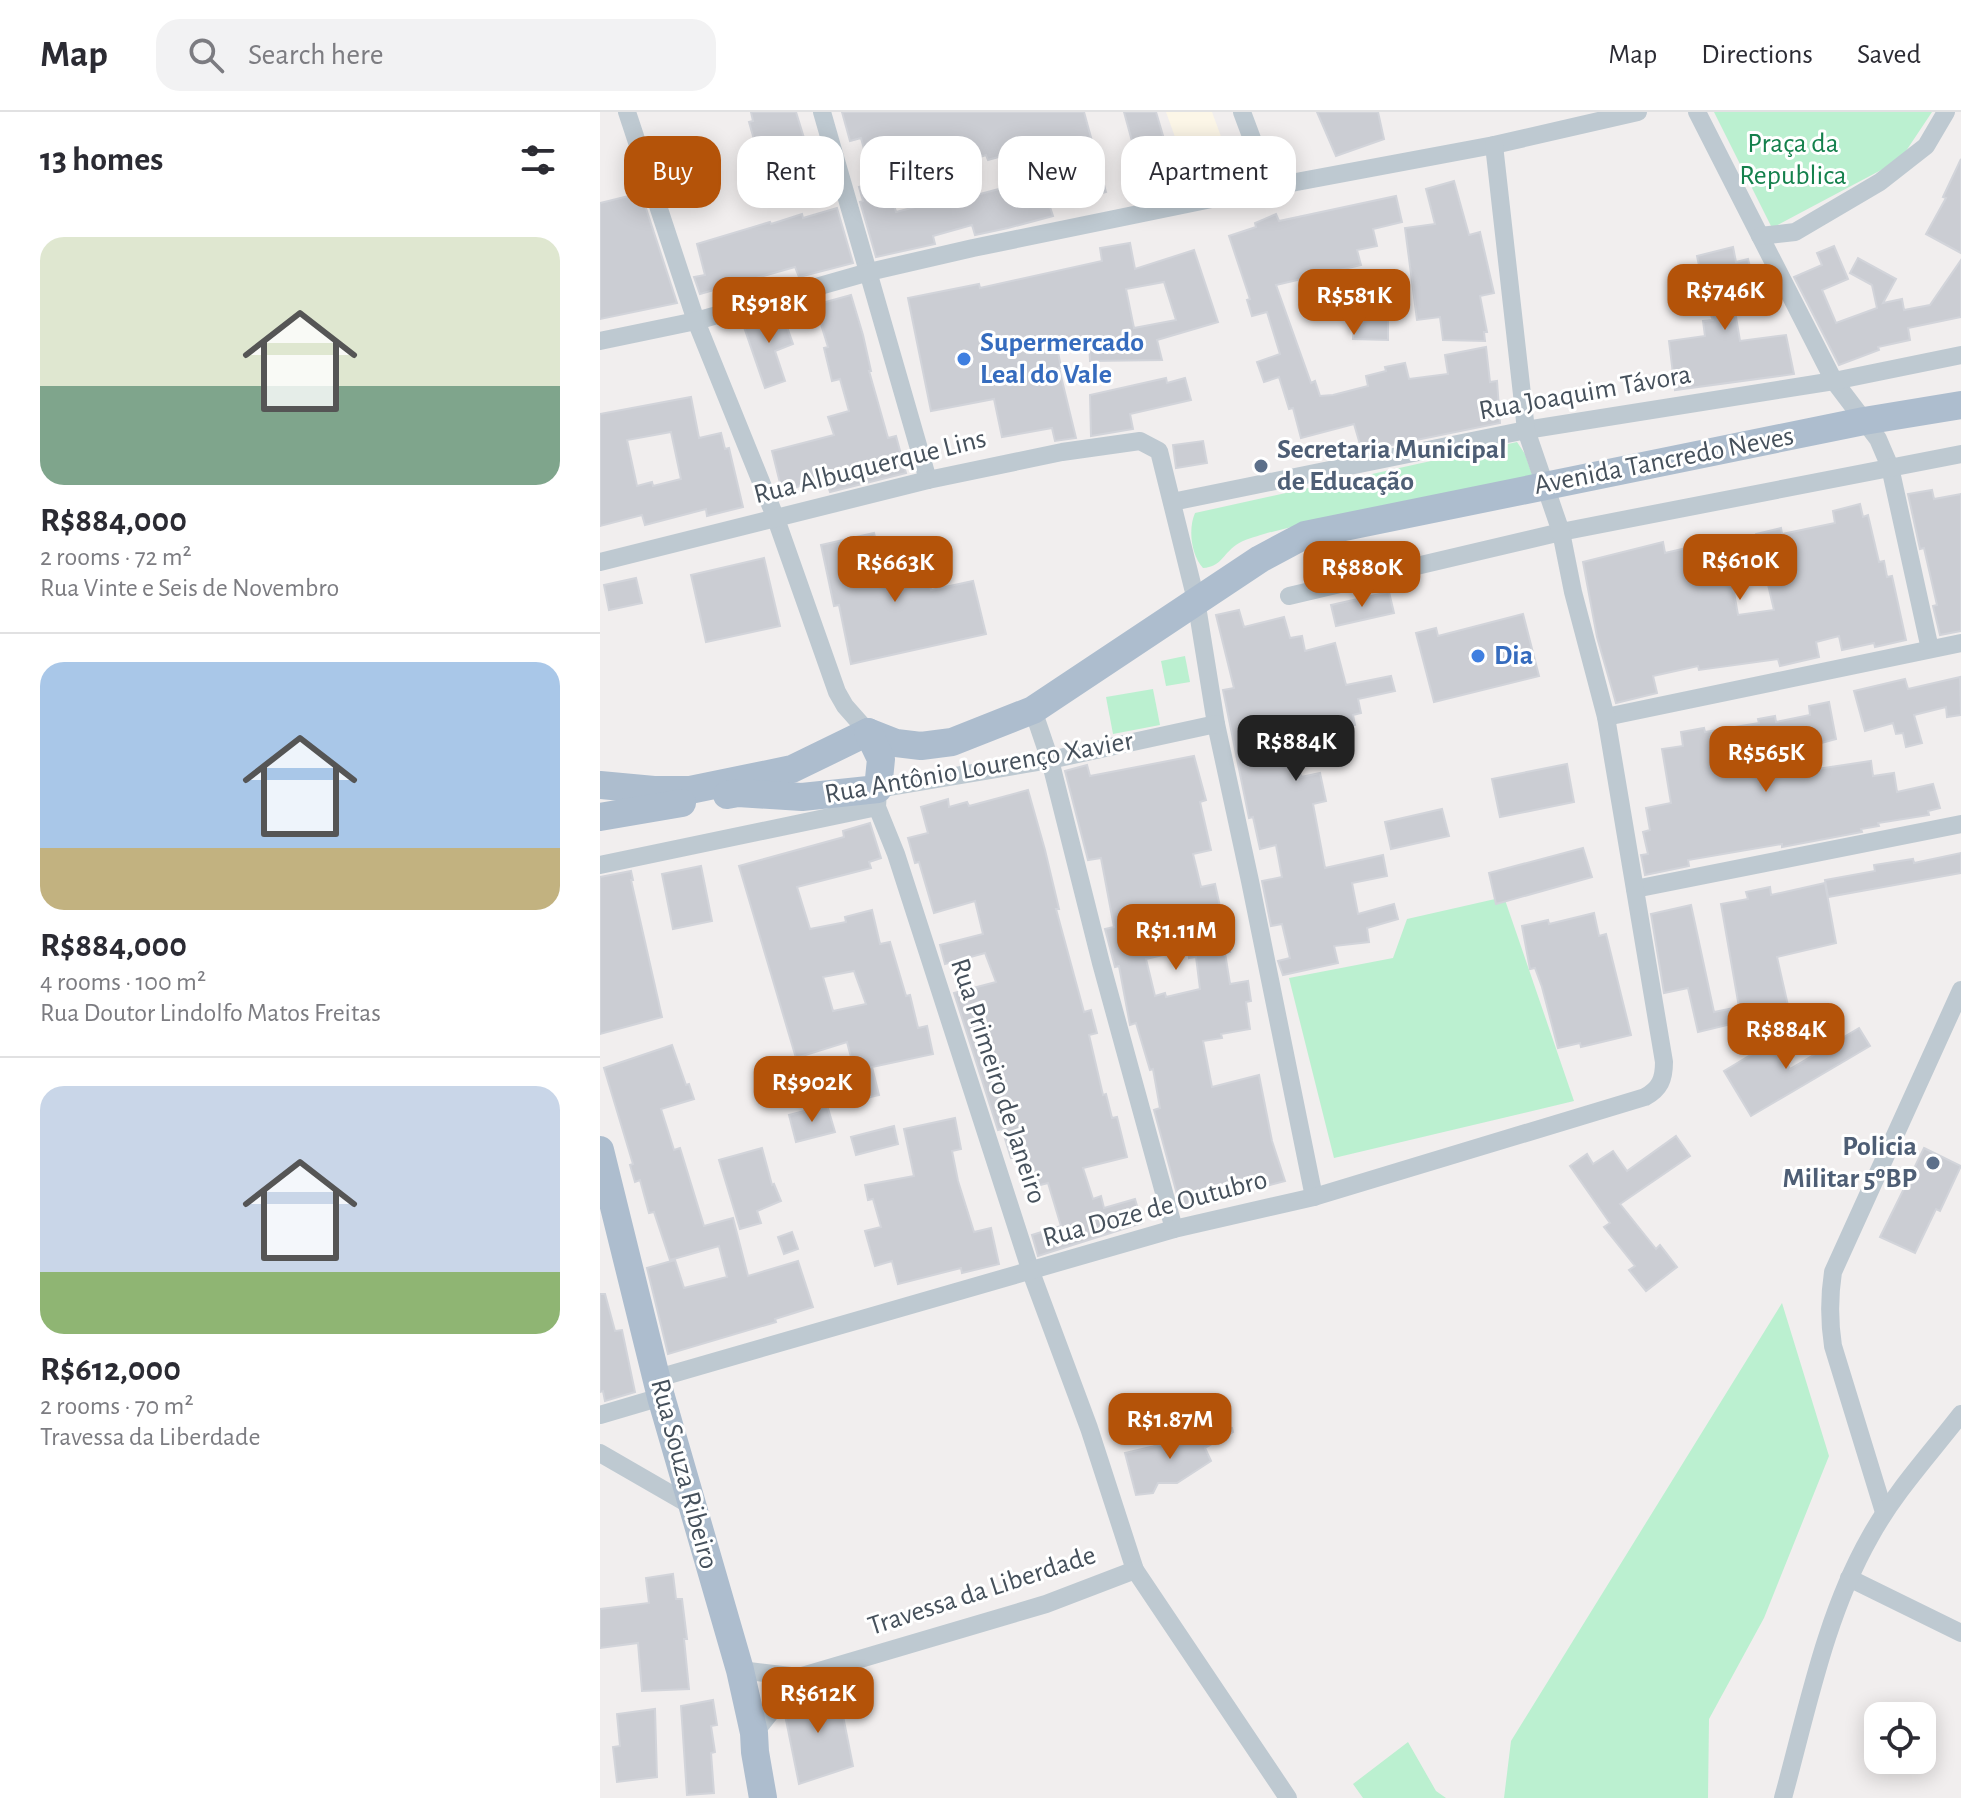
<!DOCTYPE html>
<meta charset="utf-8">
<style>
:root{--surface:#fff;--page:#f2f2f3;--text:#2b2b33;--muted:#7c7c81;--line:#e1e1e2;--accent:#b45309}
body{margin:0;font-family:"Alegreya Sans",sans-serif;background:var(--page);color:var(--text);height:100vh;display:flex;flex-direction:column;font-size:30px;white-space:nowrap}
*{box-sizing:border-box;margin:0}
p{font-size:26px;color:var(--muted)}
.icon{flex:none;width:44px;height:44px;fill:none;stroke:currentColor;stroke-width:2;stroke-linecap:round;stroke-linejoin:round}
.map{position:relative;flex:1;overflow:hidden}
.details{display:flex;flex-direction:column;background:var(--surface);width:600px}
.details>*{flex:none}
.guide{position:absolute;left:24px;top:24px;width:760px;height:72px;display:flex;gap:16px}
.controls{position:absolute;left:1264px;top:1590px;display:grid;gap:16px}
.controls a{display:grid;place-items:center;width:72px;height:72px;border-radius:16px;background:var(--surface);box-shadow:0 4px 20px #0003;font-size:40px}
.price{position:absolute;translate:-50% -68px;padding:0 18px;border-radius:16px;background:var(--accent);color:#fff;font-size:26px;line-height:52px;filter:drop-shadow(0 2px 4px #0008)}
.price::after{content:'';position:absolute;left:50%;top:48px;width:24px;height:18px;margin-left:-12px;background:inherit;clip-path:polygon(0 0,100% 0,50% 100%)}
.price.on{background:#222;color:#fff}
ul{padding:0;list-style:none}
li{display:grid;align-content:center;gap:16px;height:424px;padding:0 40px}
li+li{border-top:2px solid var(--line)}
li span{display:grid;place-items:center;height:248px;border-radius:24px;color:#555}
li>.icon{margin-inline-start:auto}
span .icon{width:144px;height:144px;fill:#fffc;stroke-width:1}
li b{font-size:34px}
h2{display:flex;justify-content:space-between;align-items:center;height:96px;padding:0 40px;font-size:34px}
.pill{padding:0 28px;border-radius:24px;background:var(--surface);box-shadow:0 4px 20px #0003;font-size:28px;line-height:72px}
.pill.on{background:var(--accent);color:#fff}
header{display:flex;align-items:center;gap:48px;box-sizing:border-box;height:112px;padding:0 40px;background:var(--surface);border-bottom:2px solid var(--line)}
header strong{font-size:38px}
nav{display:flex;gap:44px;margin-inline-start:auto;font-size:28px}
.search{width:560px;height:72px;background:var(--page);display:flex;align-items:center;gap:20px;box-sizing:border-box;padding:0 28px;border-radius:24px;color:var(--muted);font-size:30px}
main{display:flex;flex:1;min-height:0}
.map>svg:first-child{display:block}
.commercial{fill:#fcf6e7}
.green{fill:#bbf0d0}
.building{fill:#cbcdd3;stroke:#d2d4da;stroke-width:2;fill-rule:evenodd}
.lines{fill:none;stroke-linecap:round;stroke-linejoin:round}
.minor{stroke:#bec9d1;stroke-width:18}
.primary{stroke:#adbdce;stroke-width:28}
.shop-dot{fill:#3f7fe0;stroke:#fff;stroke-width:3}
.service-dot{fill:#5c6f8a;stroke:#fff;stroke-width:3}
.labels{text-anchor:middle;dominant-baseline:central;stroke-width:6;stroke-linejoin:round;paint-order:stroke}
.park-label{font-size:28px;fill:#14804c;stroke:#fff}
.shop-label{font-size:28px;font-weight:bold;fill:#366cbe;stroke:#fff;text-anchor:start}
.street-label{font-size:28px;fill:#46515c;stroke:#fff}
.service-label{font-size:28px;font-weight:bold;fill:#4e5e75;stroke:#fff;text-anchor:start}
</style>
<header>
<strong>Map</strong>
<div class="search"><svg class="icon" aria-label="search" viewBox="0 0 24 24"><circle cx="10" cy="10" r="6"/><path d="M15 15l6 6"/></svg>Search here</div>
<nav><a>Map</a><a>Directions</a><a>Saved</a></nav>
</header>
<main>
<section class="details">
<h2>13 homes<svg class="icon" aria-label="filters" viewBox="0 0 24 24"><path d="M4 7h16M4 17h16"/><circle cx="9" cy="7" r="2"/><circle cx="15" cy="17" r="2"/></svg></h2>
<ul>
<li><span style="background:linear-gradient(#dfe7d0 60%,#7fa58c 0)"><svg class="icon" aria-label="home" viewBox="0 0 24 24"><path d="M3 11l9-7 9 7M6 9v11h12V9"/></svg></span><div><b>R$884,000</b><p>2 rooms · 72 m²</p><p>Rua Vinte e Seis de Novembro</p></div></li>
<li><span style="background:linear-gradient(#a9c7e8 75%,#c2b280 0)"><svg class="icon" aria-label="home" viewBox="0 0 24 24"><path d="M3 11l9-7 9 7M6 9v11h12V9"/></svg></span><div><b>R$884,000</b><p>4 rooms · 100 m²</p><p>Rua Doutor Lindolfo Matos Freitas</p></div></li>
<li><span style="background:linear-gradient(#c9d6e8 75%,#8fb573 0)"><svg class="icon" aria-label="home" viewBox="0 0 24 24"><path d="M3 11l9-7 9 7M6 9v11h12V9"/></svg></span><div><b>R$612,000</b><p>2 rooms · 70 m²</p><p>Travessa da Liberdade</p></div></li>
</ul>
</section>
<div class="map">
<svg width="1361" height="1686" viewBox="0 0 1361 1686">
<rect width="100%" height="100%" fill="#f1eeee"/>
<!-- commercial -->
<polygon class="commercial" points="566,0 612,0 626,38 585,53"/>
<!-- green -->
<g class="green">
<polygon points="1114,0 1332,0 1300,48 1172,116"/>
<path d="M 917,330 L 925,342 L 934,368 C 845,385 753,398 664,422 C 655,425 644,427 636,433 C 623,442 621,455 603,456 C 591,443 588,417 595,401 Z"/>
<polygon points="585,544 590,570 566,574 561,549"/>
<polygon points="553,577 560,613 513,622 506,585"/>
<polygon points="904,785 974,989 734,1046 689,866 793,846 807,807"/>
<polygon points="1182,1191 1229,1344 1164,1506 1109,1607 1108,1686 904,1686 911,1629"/>
<polygon points="808,1630 836,1679 846,1686 763,1686 753,1672"/>
</g>
<!-- building -->
<g class="building">
<polygon points="151,0 196,0 204,26 157,38 149,10 153,9"/>
<path d="M 242,0 L 484,0 L 506,80 L 450,95 L 453,104 L 408,116 L 375,123 L 372,113 L 333,124 L 335,132 L 276,145 L 260,90 L 263,89 L 259,75 L 273,71 L 261,26 L 250,29 ZM 386,43 L 388,48 L 402,44 L 410,74 L 339,93 L 338,89 L 296,100 L 287,67 L 317,58 L 319,65 Z"/>
<polygon points="524,0 556,0 574,61 544,73"/>
<polygon points="717,0 778,0 784,27 736,44"/>
<polygon points="1361,47 1361,141 1326,122 1346,86 1343,85"/>
<polygon points="854,69 869,123 880,120 894,181 880,184 887,220 884,220 885,229 843,228 840,205 817,208 805,116 835,112 826,77"/>
<polygon points="41,81 77,191 0,207 0,91"/>
<polygon points="796,84 802,110 773,117 777,134 757,138 761,153 676,173 711,271 715,269 720,284 733,283 768,274 766,264 786,259 785,255 805,251 809,267 848,262 845,243 886,235 890,270 897,269 900,311 762,339 754,312 701,326 693,296 689,297 679,265 664,270 657,250 680,242 667,200 652,204 647,188 650,187 629,124 656,115 655,111 676,102 679,109"/>
<polygon points="237,96 253,151 199,165 195,155 100,182 94,165 105,163 97,132 170,110 171,112 202,102 203,106"/>
<path d="M 530,131 L 535,157 L 594,138 L 618,210 L 557,228 L 562,248 L 490,249 L 489,228 L 457,234 L 461,256 L 459,256 L 476,326 L 455,329 L 452,316 L 402,325 L 394,287 L 331,299 L 308,186 L 379,172 L 380,176 L 502,149 L 500,136 ZM 564,170 L 576,208 L 534,216 L 526,177 Z"/>
<polygon points="1234,134 1248,167 1222,178 1236,211 1277,196 1272,173 1250,161 1258,146 1296,167 1283,191 1302,187 1304,198 1330,193 1361,148 1361,205 1308,216 1310,228 1278,235 1279,238 1239,253 1194,165 1222,153 1217,141"/>
<polygon points="1133,135 1136,150 1148,147 1152,163 1140,166 1151,193 1135,199 1140,229 1186,223 1194,262 1075,278 1069,229 1105,224 1103,209 1113,208 1100,176 1092,178 1088,162 1100,158 1097,144"/>
<polygon points="251,183 263,223 271,259 269,259 288,326 296,324 306,361 230,380 226,367 182,379 172,339 234,323 228,305 249,299 240,267 232,269 224,236 228,235 215,193"/>
<polygon points="181,198 193,232 175,239 185,269 165,276 143,212"/>
<polygon points="754,205 788,205 788,228 753,227"/>
<polygon points="566,266 567,271 585,266 591,288 530,302 533,317 491,324 490,283"/>
<path d="M 91,285 L 99,326 L 121,321 L 125,337 L 129,336 L 143,395 L 107,404 L 106,397 L 45,413 L 42,403 L 0,414 L 0,302 ZM 71,320 L 81,367 L 53,374 L 52,370 L 37,374 L 27,328 Z"/>
<polygon points="603,329 607,351 576,356 573,333"/>
<polygon points="1332,378 1334,387 1361,382 1361,519 1340,523 1333,494 1337,493 1324,436 1320,437 1308,382"/>
<path d="M 1260,392 L 1263,405 L 1268,403 L 1279,450 L 1284,449 L 1287,465 L 1292,464 L 1306,528 L 1275,535 L 1274,531 L 1242,538 L 1239,524 L 1216,530 L 1219,545 L 1180,554 L 1178,547 L 1099,558 L 1098,554 L 1053,564 L 1057,581 L 1016,591 L 997,525 L 983,450 L 1063,430 L 1065,441 L 1125,427 L 1125,430 L 1156,425 L 1156,422 L 1181,416 L 1182,422 L 1235,411 L 1233,399 ZM 1166,464 L 1174,498 L 1138,503 L 1132,469 Z"/>
<polygon points="274,421 286,466 326,457 331,478 373,469 386,522 251,552 239,493 234,494 221,433"/>
<polygon points="164,446 180,514 106,530 91,463"/>
<polygon points="36,466 42,491 9,498 4,473"/>
<polygon points="789,480 794,501 736,514 731,493"/>
<polygon points="639,498 644,515 684,505 690,526 702,524 705,539 735,531 746,573 791,564 795,579 758,587 761,601 753,603 755,613 732,618 730,608 692,616 701,665 720,661 726,689 713,692 725,756 783,743 787,764 752,771 758,802 794,792 798,807 767,816 769,830 734,834 738,851 683,863 678,849 690,846 682,812 671,814 662,769 682,765 676,733 660,737 653,705 649,706 623,578 634,576 616,503"/>
<polygon points="923,502 939,564 834,590 816,521 836,516 838,524"/>
<polygon points="1360,565 1361,603 1347,605 1346,595 1314,603 1322,631 1306,635 1303,621 1296,622 1293,611 1265,619 1254,579 1305,567 1308,577"/>
<polygon points="1229,590 1236,627 1159,648 1162,665 1271,649 1273,664 1294,661 1297,680 1333,672 1340,696 1328,699 1329,703 1278,711 1279,714 1261,717 1262,720 1182,735 1182,732 1088,748 1089,754 1045,763 1041,743 1048,742 1043,720 1050,718 1046,696 1071,691 1062,637 1083,634 1081,620 1104,616 1105,620 1159,611 1158,607 1175,604 1176,610 1210,603 1209,594"/>
<path d="M 594,644 L 606,688 L 600,690 L 611,738 L 593,742 L 601,775 L 615,772 L 630,840 L 625,841 L 630,872 L 648,869 L 651,889 L 646,890 L 650,917 L 621,922 L 622,926 L 603,929 L 612,975 L 659,963 L 672,1029 L 685,1069 L 581,1097 L 554,998 L 560,996 L 553,957 L 550,958 L 536,911 L 530,913 L 519,854 L 515,855 L 505,817 L 514,815 L 501,746 L 488,748 L 465,659 L 487,653 L 490,664 ZM 588,837 L 589,846 L 596,845 L 600,877 L 566,885 L 565,881 L 555,884 L 546,847 Z"/>
<polygon points="967,652 974,690 900,705 892,667"/>
<polygon points="428,678 445,738 459,797 456,797 484,900 491,898 497,921 489,923 503,983 506,982 512,1006 517,1005 527,1045 483,1056 493,1087 501,1084 504,1096 535,1087 542,1111 438,1144 432,1123 461,1114 448,1071 425,1077 417,1045 411,1046 402,1017 398,1018 354,881 396,870 385,841 345,852 340,833 383,822 375,789 334,801 319,750 315,751 308,726 328,721 321,695 348,687 349,695 367,690 369,694"/>
<polygon points="842,697 849,724 791,737 785,710"/>
<path d="M 270,711 L 281,746 L 269,750 L 271,756 L 197,775 L 210,817 L 246,810 L 245,805 L 272,798 L 280,832 L 290,830 L 306,884 L 310,883 L 318,916 L 327,914 L 333,942 L 272,955 L 279,983 L 262,987 L 247,930 L 196,946 L 139,754 L 244,725 L 243,719 ZM 254,859 L 266,892 L 233,899 L 223,865 Z"/>
<polygon points="983,736 992,765 896,792 889,761"/>
<polygon points="1361,741 1361,761 1228,785 1225,768 1275,759 1274,753 1313,747 1314,751"/>
<polygon points="101,754 112,809 73,817 62,762"/>
<polygon points="31,759 33,768 31,768 62,905 0,922 0,765"/>
<polygon points="1225,771 1236,831 1177,845 1189,898 1098,920 1088,876 1064,881 1051,802 1091,793 1114,900 1139,895 1121,792 1148,787 1146,780 1170,775 1171,783"/>
<polygon points="994,801 999,824 1006,822 1031,923 981,935 980,931 958,936 942,875 935,856 930,857 922,814 948,808 949,812"/>
<polygon points="1259,916 1270,934 1151,1004 1124,959 1174,929 1190,957"/>
<polygon points="72,933 86,973 89,972 94,987 61,997 74,1038 80,1036 104,1114 133,1106 148,1164 198,1149 213,1195 175,1207 176,1210 68,1242 47,1156 75,1148 84,1176 127,1165 119,1134 70,1148 54,1100 49,1101 40,1068 35,1070 30,1053 33,1052 4,956"/>
<polygon points="227,993 235,1020 196,1030 189,1003"/>
<polygon points="355,1006 361,1037 352,1039 358,1069 374,1120 391,1116 399,1152 362,1161 361,1156 298,1172 292,1149 275,1154 265,1119 281,1115 273,1087 268,1088 265,1073 314,1064 304,1017"/>
<polygon points="294,1014 298,1032 256,1043 251,1025"/>
<polygon points="1076,1024 1090,1044 1020,1092 1056,1137 1060,1133 1077,1155 1046,1179 1029,1158 1035,1154 1004,1115 1010,1111 970,1054 987,1042 993,1052 1013,1039 1027,1059"/>
<polygon points="162,1036 172,1073 174,1072 181,1089 157,1099 161,1111 140,1117 119,1048"/>
<polygon points="1324,1036 1361,1054 1340,1099 1336,1097 1315,1141 1280,1125"/>
<polygon points="192,1120 198,1137 184,1142 178,1125"/>
<polygon points="0,1182 5,1182 15,1219 22,1218 35,1280 5,1289 3,1279 0,1280"/>
<polygon points="632,1316 633,1320 605,1336 611,1349 577,1371 558,1371 553,1381 536,1383 525,1341"/>
<polygon points="73,1462 76,1487 82,1487 87,1527 84,1527 89,1577 42,1579 38,1531 0,1536 0,1497 49,1491 46,1466"/>
<polygon points="237,1574 253,1654 199,1672 185,1603 202,1581"/>
<polygon points="113,1588 117,1613 111,1614 115,1640 111,1641 114,1681 87,1683 81,1594"/>
<polygon points="55,1597 57,1665 17,1670 13,1635 20,1634 17,1602"/>
</g>
<g class="lines">
<!-- minor -->
<g class="minor">
<polyline points="27,0 96,209 176,407 237,580 245,594 268,620"/>
<polyline points="222,0 328,368"/>
<polyline points="642,0 670,75"/>
<polyline points="1097,0 1234,269 1278,327 1290,355 1330,537"/>
<polyline points="1160,124 1195,120 1280,70 1326,34 1346,0"/>
<polyline points="0,229 96,209 269,160 373,136 670,75 894,33 1038,0"/>
<polyline points="572,390 926,318 1234,269 1361,243"/>
<polyline points="0,450 328,368 462,340 540,329 559,339 596,488 616,612 650,769 714,1085"/>
<polyline points="689,484 961,420 1361,342"/>
<polyline points="433,598 450,648 501,851 574,1117"/>
<polyline points="1006,605 1361,531"/>
<polyline points="616,612 450,648 278,677 277,695 296,742 431,1160 489,1316 535,1458 688,1686"/>
<polyline points="0,753 277,695"/>
<polyline points="1035,777 1361,712"/>
<path d="M 58,1266 L 574,1117 L 714,1085 L 1045,985 C 1060,977 1064,967 1064,950 L 1006,605 L 973,480 L 961,420 L 926,318 L 894,33"/>
<polyline points="0,1303 61,1285"/>
<polyline points="0,1341 90,1393"/>
<path d="M 1284,1400 L 1233,1234 C 1229,1208 1229,1186 1233,1160 L 1361,878"/>
<polyline points="1249,1466 1361,1521"/>
<polyline points="140,1558 199,1565 446,1492 535,1458"/>
<polyline points="154,1621 199,1565"/>
<path d="M 1183,1686 C 1207,1599 1225,1504 1270,1425 C 1294,1381 1330,1342 1361,1302"/>
</g>
<!-- primary -->
<g class="primary">
<polyline points="0,673 54,678 90,678 192,657 268,620 296,631 321,634 352,630 433,598 660,447 705,423 1264,309 1361,293"/>
<polyline points="127,683 138,681 202,685 278,677 281,647 268,620"/>
<polyline points="0,705 82,691"/>
<polyline points="0,1038 61,1285 140,1558 154,1621 155,1640 163,1686"/>
</g>
</g>
<!-- markers -->
<g class="shop-dot">
<circle cx="364" cy="247" r="8"/>
<circle cx="878" cy="544" r="8"/>
</g>
<g class="service-dot">
<circle cx="661" cy="354" r="8"/>
<circle cx="1333" cy="1051" r="8"/>
</g>
<g class="labels">
<!-- park labels -->
<g class="park-label">
<text x="1193" y="32">Praça da<tspan x="1193" dy="32">Republica</tspan></text>
</g>
<!-- shop labels -->
<g class="shop-label">
<text x="380" y="231">Supermercado<tspan x="380" dy="32">Leal do Vale</tspan></text>
<text x="894" y="544">Dia</text>
</g>
<!-- street labels -->
<g class="street-label">
<text transform="translate(985 281) rotate(-10)">Rua Joaquim Távora</text>
<text transform="translate(1064 349) rotate(-11)">Avenida Tancredo Neves</text>
<text transform="translate(270 355) rotate(-14)">Rua Albuquerque Lins</text>
<text transform="translate(379 656) rotate(-10)">Rua Antônio Lourenço Xavier</text>
<text transform="translate(398 969) rotate(72)">Rua Primeiro de Janeiro</text>
<text transform="translate(555 1097) rotate(-15)">Rua Doze de Outubro</text>
<text transform="translate(84 1362) rotate(75)">Rua Souza Ribeiro</text>
<text transform="translate(382 1479) rotate(-18)">Travessa da Liberdade</text>
</g>
<!-- service labels -->
<g class="service-label">
<text x="677" y="338">Secretaria Municipal<tspan x="677" dy="32">de Educação</tspan></text>
<text x="1317" y="1035" text-anchor="end">Policia<tspan x="1317" dy="32">Militar 5ºBP</tspan></text>
</g>
</g>
</svg>
<div class="controls">
<a><svg class="icon" aria-label="locate" viewBox="0 0 24 24"><circle cx="12" cy="12" r="6"/><path d="M12 2v4M12 18v4M2 12h4M18 12h4"/></svg></a>
</div>
<b class="price" style="left:1125px;top:220px">R$746K</b>
<b class="price" style="left:754px;top:225px">R$581K</b>
<b class="price" style="left:169px;top:233px">R$918K</b>
<b class="price" style="left:1140px;top:490px">R$610K</b>
<b class="price" style="left:295px;top:492px">R$663K</b>
<b class="price" style="left:762px;top:497px">R$880K</b>
<b class="price on" style="left:696px;top:671px">R$884K</b>
<b class="price" style="left:1166px;top:682px">R$565K</b>
<b class="price" style="left:576px;top:860px">R$1.11M</b>
<b class="price" style="left:1186px;top:959px">R$884K</b>
<b class="price" style="left:212px;top:1012px">R$902K</b>
<b class="price" style="left:570px;top:1349px">R$1.87M</b>
<b class="price" style="left:218px;top:1623px">R$612K</b>
<div class="guide">
<a class="pill on">Buy</a>
<a class="pill">Rent</a>
<a class="pill">Filters</a>
<a class="pill">New</a>
<a class="pill">Apartment</a>
</div>
</div>
</main>
